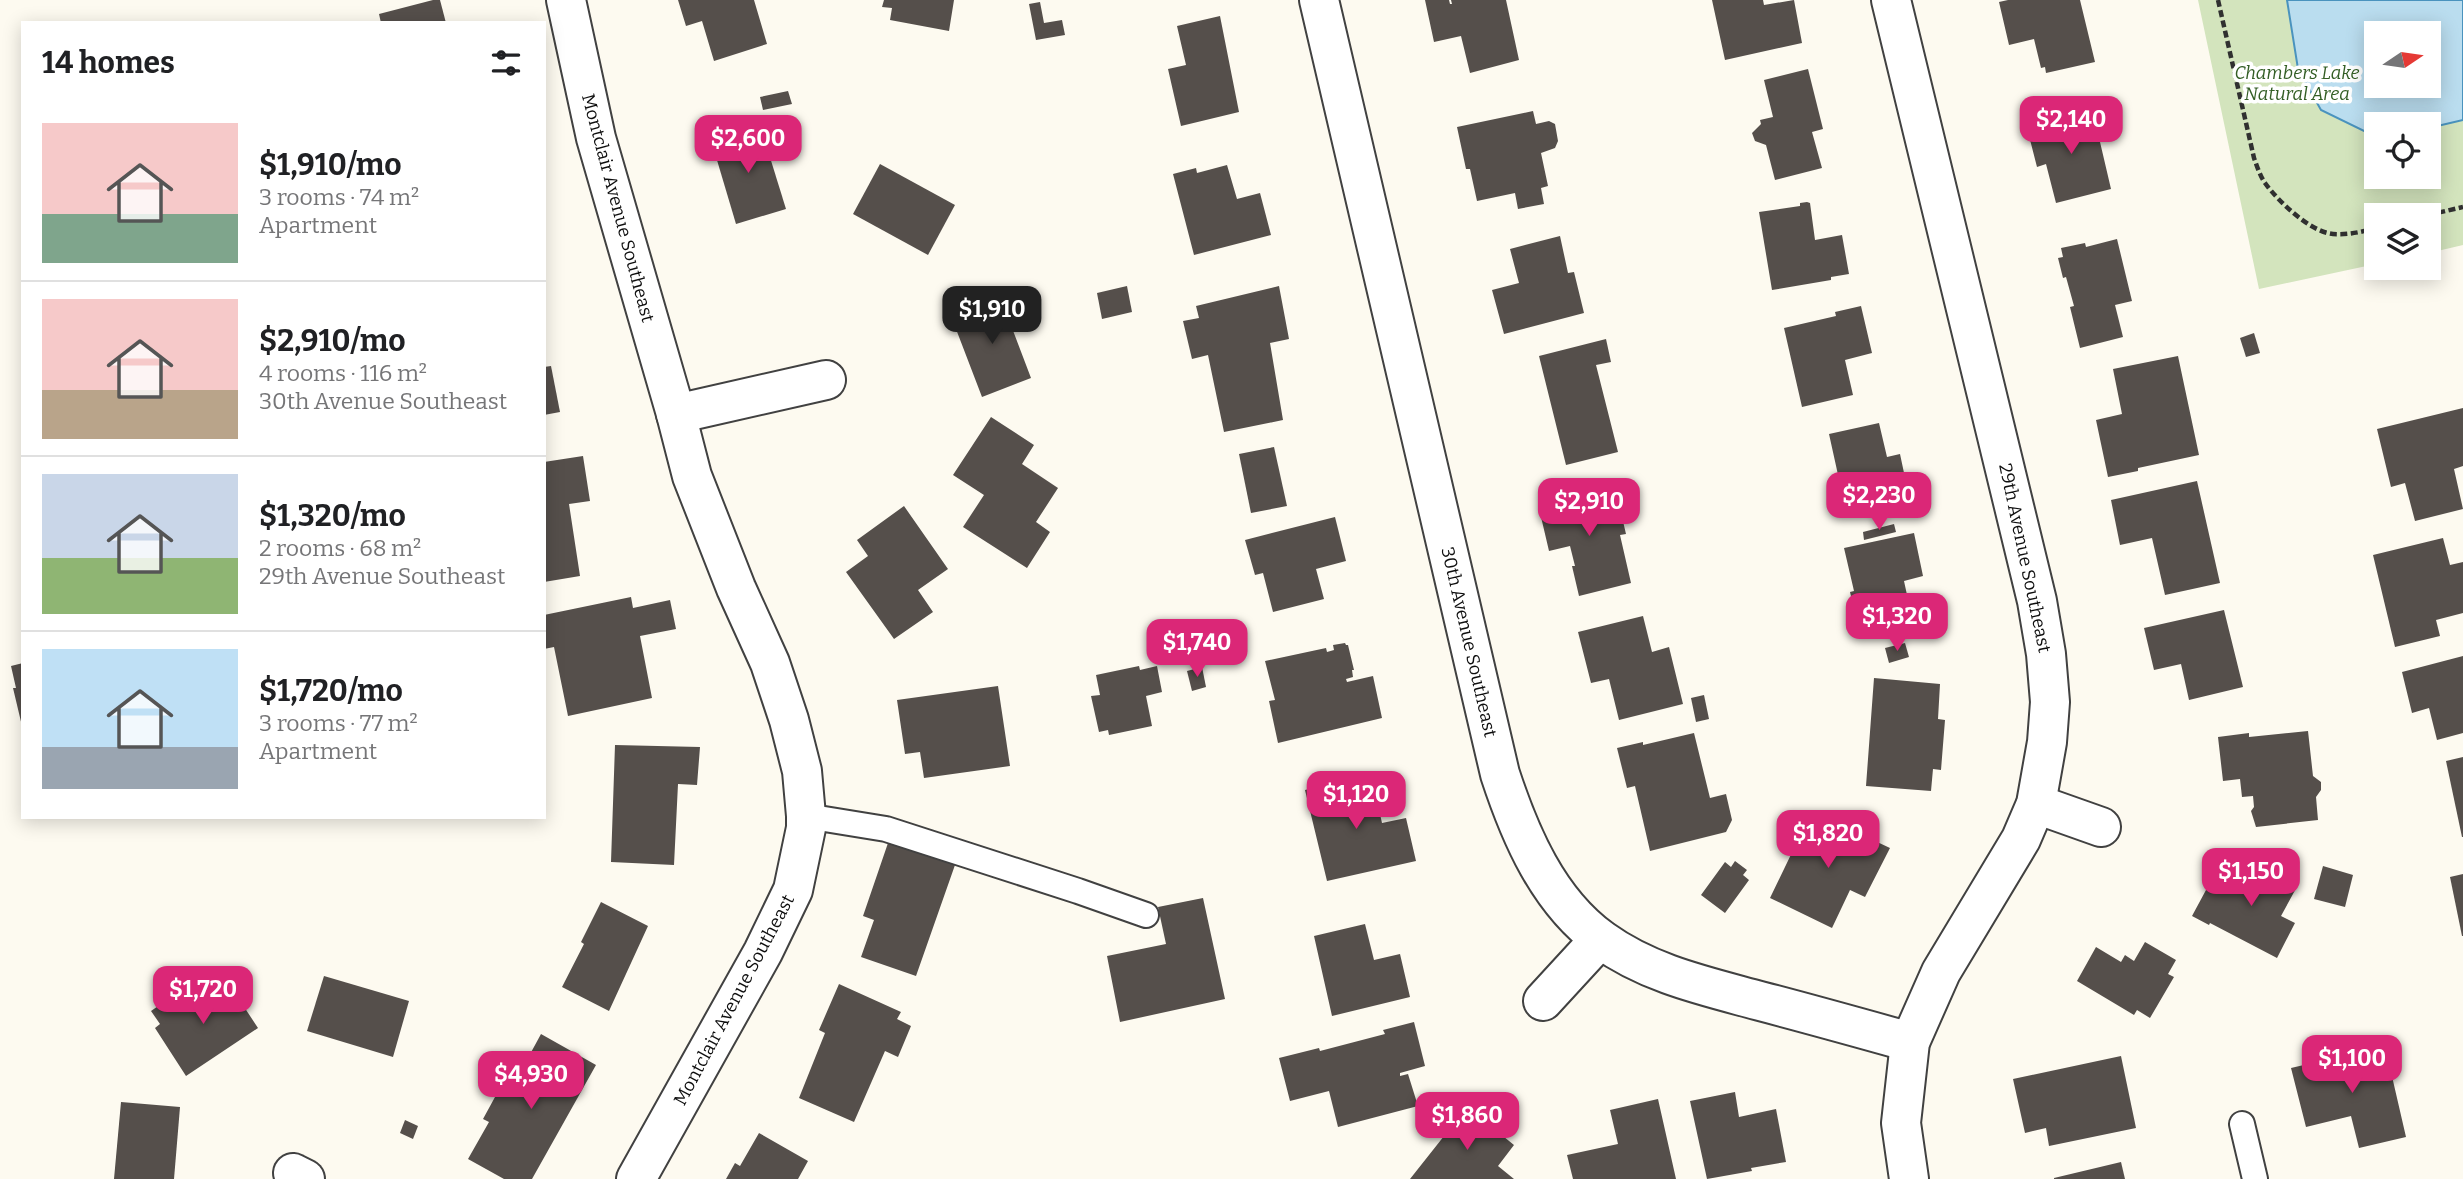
<!DOCTYPE html>
<meta charset="utf-8">
<style>
:root{--surface:#fff;--page:#f6f6f6;--text:#202124;--muted:#757577;--line:#e0e0e0;--accent:#db2777}
body{margin:0;font-family:Bitter,serif;background:var(--page);color:var(--text);height:100vh;display:flex;flex-direction:column;font-size:26px;white-space:nowrap}
*{box-sizing:border-box;margin:0}
p{font-size:23px;color:var(--muted)}
.icon{flex:none;width:38px;height:38px;fill:none;stroke:currentColor;stroke-width:2;stroke-linecap:round;stroke-linejoin:round}
.map{position:relative;flex:1;overflow:hidden}
.sheet{position:absolute;left:21px;top:21px;width:525px;height:798px;display:flex;flex-direction:column;background:var(--surface);border-radius:0px;box-shadow:0 4px 18px #0003}
.sheet>*{flex:none}
.needle{width:46px;rotate:77deg}
.fabs{position:absolute;left:2364px;top:21px;display:grid;gap:14px}
.fabs a{display:grid;place-items:center;width:77px;height:77px;border-radius:0px;background:var(--surface);box-shadow:0 4px 18px #0003;font-size:35px}
.price{position:absolute;translate:-50% -60px;padding:0 16px;border-radius:14px;background:var(--accent);color:#fff;font-size:23px;line-height:46px;filter:drop-shadow(0 2px 4px #0008)}
.price::after{content:'';position:absolute;left:50%;top:42px;width:21px;height:16px;margin-left:-10px;background:inherit;clip-path:polygon(0 0,100% 0,50% 100%)}
.price.on{background:#222;color:#fff}
ul{padding:0;list-style:none}
li{display:flex;align-items:center;gap:21px;height:175px;padding:0 21px}
li+li{border-top:2px solid var(--line)}
li span{display:grid;place-items:center;flex:none;width:196px;height:140px;border-radius:0px;color:#555}
li>.icon{margin-inline-start:auto}
span .icon{width:84px;height:84px;fill:#fffc;stroke-width:1}
li b{font-size:30px}
h2{display:flex;justify-content:space-between;align-items:center;height:84px;padding:0 21px;font-size:30px}
.map>svg:first-child{display:block}
.green{fill:#d3e4bd;fill-rule:evenodd}
.water{fill:#baddef;stroke:#4a93be;stroke-width:2;fill-rule:evenodd}
.building{fill:#554f4b}
.lines{fill:none;stroke-linecap:round;stroke-linejoin:round}
.service-casing{stroke:#414141;stroke-width:28}
.minor-casing{stroke:#414141;stroke-width:42}
.path{stroke:#303030;stroke-width:4.5;stroke-dasharray:7 3.5;stroke-linecap:butt}
.service{stroke:#fff;stroke-width:24}
.minor{stroke:#fff;stroke-width:38}
.labels{text-anchor:middle;dominant-baseline:central;stroke-width:7;stroke-linejoin:round;paint-order:stroke}
.park-label{font-size:18px;font-style:italic;fill:#335e25;stroke:#fff}
.street-label{font-size:18px;fill:#0e0e0e;stroke:#fff}
</style>
<div class="map">
<svg width="2463" height="1179" viewBox="0 0 2463 1179">
<rect width="100%" height="100%" fill="#fdfaf0"/>
<!-- green -->
<path class="green" d="M 2198,0 L 2463,0 L 2463,245 L 2429,253 L 2429,215 L 2376,215 L 2376,264 L 2259,289 ZM 2376,33 L 2429,33 L 2429,86 L 2376,86 ZM 2376,124 L 2429,124 L 2429,177 L 2376,177 Z"/>
<!-- water -->
<path class="water" d="M 2287,0 L 2463,0 L 2463,120 L 2429,128 L 2429,124 L 2376,124 L 2376,130 L 2364,131 L 2321,110 L 2298,69 ZM 2376,33 L 2429,33 L 2429,86 L 2376,86 Z"/>
<!-- building -->
<g class="building">
<polygon points="433,0 440,0 446,23 381,23 379,14"/>
<polygon points="678,0 754,0 767,44 714,61 702,21 686,26"/>
<polygon points="884,0 954,0 949,31 890,20 892,8 882,7"/>
<polygon points="1425,0 1449,0 1450,4 1452,4 1451,0 1506,0 1519,60 1470,73 1461,36 1434,42"/>
<polygon points="1712,0 1763,0 1764,5 1794,0 1802,43 1725,60"/>
<polygon points="2008,0 2080,0 2095,62 2046,73 2045,67 2041,68 2034,39 2009,45 1999,2"/>
<polygon points="1040,2 1044,23 1062,20 1065,35 1036,40 1029,4"/>
<polygon points="1220,16 1239,112 1181,126 1168,69 1186,65 1177,26"/>
<polygon points="1808,69 1823,129 1812,132 1822,168 1775,180 1766,145 1755,141 1752,133 1761,124 1760,120 1773,117 1764,80"/>
<polygon points="788,91 792,104 763,110 760,97"/>
<polygon points="1533,111 1536,124 1549,121 1555,124 1558,141 1555,148 1541,153 1548,186 1541,188 1544,204 1518,209 1515,193 1477,201 1470,169 1466,169 1457,127"/>
<polygon points="2093,112 2111,189 2056,203 2046,164 2037,167 2027,128"/>
<polygon points="760,125 786,209 736,224 711,140"/>
<polygon points="880,164 955,205 928,255 853,214"/>
<polygon points="1227,165 1237,199 1260,193 1271,235 1194,255 1173,174 1196,168 1197,173"/>
<polygon points="1807,202 1810,203 1815,240 1842,235 1849,274 1831,277 1831,280 1772,290 1759,212 1800,206 1800,203"/>
<polygon points="1560,236 1568,273 1574,272 1584,313 1504,334 1492,290 1519,283 1510,249"/>
<polygon points="2117,239 2132,301 2115,305 2123,337 2080,348 2070,307 2074,306 2066,277 2063,278 2058,258 2063,257 2061,248 2085,243 2086,247"/>
<polygon points="1127,286 1132,312 1102,319 1097,293"/>
<polygon points="1279,286 1289,339 1270,343 1283,420 1224,432 1208,355 1192,359 1183,321 1199,318 1196,306"/>
<polygon points="1000,298 1001,302 1011,298 1019,317 1009,320 1031,378 982,397 951,316"/>
<polygon points="1861,306 1872,353 1845,360 1853,395 1802,407 1784,328 1836,316 1835,312"/>
<polygon points="2254,333 2260,353 2246,357 2240,338"/>
<polygon points="1606,339 1611,362 1596,365 1618,452 1566,465 1539,356"/>
<polygon points="2178,356 2199,455 2138,468 2138,471 2108,477 2096,420 2122,414 2113,369"/>
<polygon points="551,366 560,412 544,415 544,367"/>
<polygon points="2463,408 2463,466 2454,469 2463,509 2415,521 2405,483 2391,487 2377,429"/>
<polygon points="991,417 1034,445 1022,464 1058,488 1036,522 1050,532 1027,568 963,527 984,495 953,475"/>
<polygon points="1879,423 1887,457 1900,454 1907,487 1844,502 1829,434"/>
<polygon points="1274,447 1287,506 1251,513 1239,454"/>
<polygon points="583,456 590,501 569,504 580,576 544,582 544,462"/>
<polygon points="2197,481 2220,583 2165,595 2152,538 2120,545 2111,500"/>
<polygon points="1615,487 1626,534 1620,535 1631,583 1579,596 1572,566 1575,566 1570,546 1549,551 1538,504"/>
<polygon points="904,506 948,569 918,590 933,612 894,639 846,572 868,556 857,540"/>
<polygon points="1335,517 1346,561 1316,569 1324,599 1273,612 1263,573 1255,575 1245,540"/>
<polygon points="1894,524 1896,532 1864,540 1863,532"/>
<polygon points="1914,533 1923,576 1904,581 1912,618 1859,630 1850,592 1854,591 1844,548"/>
<polygon points="2443,538 2450,565 2463,562 2463,613 2436,620 2440,636 2395,647 2373,555"/>
<polygon points="631,597 633,608 670,600 676,629 640,636 652,698 568,716 554,647 544,649 544,615"/>
<polygon points="2224,610 2243,687 2189,700 2181,664 2154,670 2144,628"/>
<polygon points="1643,616 1652,652 1669,647 1683,704 1619,720 1609,679 1591,683 1578,632"/>
<polygon points="1345,643 1346,645 1348,645 1354,670 1352,670 1353,677 1346,679 1347,682 1373,676 1382,718 1278,743 1269,701 1275,700 1265,661 1326,648 1327,652 1334,650 1333,645"/>
<polygon points="1905,643 1909,657 1889,663 1885,648"/>
<polygon points="2463,656 2463,733 2437,740 2429,708 2412,713 2402,672"/>
<polygon points="23,663 23,726 22,726 13,688 16,688 11,666"/>
<polygon points="1139,666 1140,670 1157,666 1162,692 1146,696 1152,726 1109,735 1108,730 1099,732 1091,696 1100,695 1096,675"/>
<polygon points="1202,667 1206,687 1192,691 1187,671"/>
<polygon points="1874,678 1940,684 1938,719 1945,720 1941,770 1933,769 1931,791 1866,786"/>
<polygon points="998,686 1010,766 924,778 920,752 905,754 897,700"/>
<polygon points="1704,695 1709,719 1696,722 1691,698"/>
<polygon points="2308,731 2313,776 2321,782 2321,790 2316,797 2318,820 2256,827 2251,811 2254,807 2253,796 2242,797 2240,779 2223,781 2218,737 2249,733 2249,737"/>
<polygon points="1694,733 1710,798 1726,794 1732,820 1726,832 1650,851 1635,786 1627,788 1617,748 1643,742 1643,745"/>
<polygon points="615,745 700,747 697,785 678,784 674,865 611,862"/>
<polygon points="2463,757 2463,837 2462,837 2446,761"/>
<polygon points="1372,778 1382,823 1406,818 1416,861 1327,881 1305,790 1347,780 1348,784"/>
<polygon points="1811,813 1827,821 1828,819 1890,848 1865,897 1850,890 1832,928 1770,898"/>
<polygon points="888,843 955,865 916,976 861,957 874,920 863,916"/>
<polygon points="2252,859 2299,883 2281,916 2295,923 2277,958 2210,923 2209,925 2192,916 2213,877 2233,887 2230,892 2234,894"/>
<polygon points="1735,861 1747,870 1743,875 1749,880 1725,913 1701,895 1725,862 1731,867"/>
<polygon points="2323,866 2353,875 2345,907 2314,899"/>
<polygon points="2463,874 2463,936 2462,936 2450,877"/>
<polygon points="1203,898 1225,999 1120,1022 1107,956 1166,944 1158,907"/>
<polygon points="601,902 648,926 609,1011 562,987 584,944 581,942"/>
<polygon points="1365,924 1374,960 1400,954 1410,997 1332,1016 1314,936"/>
<polygon points="2145,942 2176,960 2168,974 2174,977 2150,1018 2137,1010 2134,1015 2077,981 2096,947 2121,962 2125,955 2134,961"/>
<polygon points="324,976 409,1001 393,1057 307,1031"/>
<polygon points="227,981 258,1028 186,1076 155,1028 160,1024 151,1011 177,993 187,1007"/>
<polygon points="839,984 901,1012 897,1019 911,1026 898,1057 885,1051 854,1122 799,1098 825,1033 819,1030"/>
<polygon points="1414,1022 1425,1066 1400,1073 1400,1076 1408,1074 1418,1106 1338,1127 1329,1091 1290,1101 1279,1058 1319,1048 1320,1051 1385,1034 1383,1030"/>
<polygon points="541,1034 596,1065 532,1179 504,1179 468,1159 489,1122 483,1119 507,1075 516,1080"/>
<polygon points="2385,1046 2406,1137 2359,1148 2351,1116 2306,1127 2291,1068"/>
<polygon points="2121,1056 2136,1128 2049,1146 2046,1128 2025,1133 2013,1079"/>
<polygon points="1735,1092 1739,1117 1776,1109 1786,1162 1751,1168 1752,1171 1707,1179 1690,1101"/>
<polygon points="1658,1099 1676,1179 1573,1179 1567,1155 1618,1144 1610,1110"/>
<polygon points="121,1102 180,1107 174,1179 114,1179"/>
<polygon points="1467,1107 1514,1145 1498,1166 1514,1179 1410,1179"/>
<polygon points="405,1120 418,1126 413,1139 400,1133"/>
<polygon points="759,1133 808,1161 798,1179 726,1179 735,1163 740,1166"/>
<polygon points="2121,1162 2125,1179 2054,1179 2054,1178"/>
</g>
<g class="lines">
<defs>
<g id="service">
<polyline points="806,816 886,829 1078,891 1146,915"/>
<polyline points="2242,1124 2255,1179"/>
</g>
<g id="minor">
<polyline points="566,0 596,138 676,414 692,476 736,588 770,663 789,720 802,771 806,816 806,828 793,890 763,952 636,1179"/>
<path d="M 1319,0 L 1500,774 C 1520,835 1548,901 1602,940 C 1649,974 1705,986 1760,1001 C 1810,1014 1860,1028 1910,1042"/>
<polyline points="1891,0 2037,601 2046,654 2050,702 2047,742 2036,804 2021,839 1941,972 1910,1042 1901,1123 1909,1179"/>
<polyline points="676,414 826,380"/>
<polyline points="2036,804 2101,827"/>
<polyline points="1543,1001 1600,939"/>
<polyline points="293,1173 305,1179"/>
</g>
</defs>
<!-- service casing -->
<use href="#service" class="service-casing"/>
<!-- minor casing -->
<use href="#minor" class="minor-casing"/>
<!-- path -->
<g class="path">
<path d="M 2218,0 L 2254,158 C 2257,166 2260,176 2265,183 C 2278,201 2310,232 2333,234 C 2348,235 2362,232 2376,228"/>
<polyline points="2428,215 2463,207"/>
</g>
<!-- service -->
<use href="#service" class="service"/>
<!-- minor -->
<use href="#minor" class="minor"/>
</g>
<g class="labels">
<!-- park labels -->
<g class="park-label">
<text x="2297" y="73">Chambers Lake<tspan x="2297" dy="21">Natural Area</tspan></text>
</g>
<!-- street labels -->
<g class="street-label">
<text transform="translate(618 208) rotate(75)">Montclair Avenue Southeast</text>
<text transform="translate(2025 558) rotate(78)">29th Avenue Southeast</text>
<text transform="translate(1469 642) rotate(77)">30th Avenue Southeast</text>
<text transform="translate(734 1000) rotate(-62)">Montclair Avenue Southeast</text>
</g>
</g>
</svg>
<div class="fabs">
<a><svg class="needle" viewBox="-14 -14 28 28"><path d="M0-13l5 13h-10z" fill="#e53935"/><path d="M0 13l5-13h-10z" fill="#757577"/></svg></a>
<a><svg class="icon" aria-label="locate" viewBox="0 0 24 24"><circle cx="12" cy="12" r="6"/><path d="M12 2v4M12 18v4M2 12h4M18 12h4"/></svg></a>
<a><svg class="icon" aria-label="layers" viewBox="0 0 24 24"><path d="M12 4l9 5-9 5-9-5zM3 14l9 5 9-5"/></svg></a>
</div>
<b class="price" style="left:2071px;top:156px">$2,140</b>
<b class="price" style="left:748px;top:175px">$2,600</b>
<b class="price on" style="left:992px;top:346px">$1,910</b>
<b class="price" style="left:1879px;top:532px">$2,230</b>
<b class="price" style="left:1589px;top:538px">$2,910</b>
<b class="price" style="left:1897px;top:653px">$1,320</b>
<b class="price" style="left:1197px;top:679px">$1,740</b>
<b class="price" style="left:1356px;top:831px">$1,120</b>
<b class="price" style="left:1828px;top:870px">$1,820</b>
<b class="price" style="left:2251px;top:908px">$1,150</b>
<b class="price" style="left:203px;top:1026px">$1,720</b>
<b class="price" style="left:2352px;top:1095px">$1,100</b>
<b class="price" style="left:531px;top:1111px">$4,930</b>
<b class="price" style="left:1467px;top:1152px">$1,860</b>
<section class="sheet">
<h2>14 homes<svg class="icon" aria-label="filters" viewBox="0 0 24 24"><path d="M4 7h16M4 17h16"/><circle cx="9" cy="7" r="2"/><circle cx="15" cy="17" r="2"/></svg></h2>
<ul>
<li><span style="background:linear-gradient(#f6c9c9 65%,#7fa58c 0)"><svg class="icon" aria-label="home" viewBox="0 0 24 24"><path d="M3 11l9-7 9 7M6 9v11h12V9"/></svg></span><div><b>$1,910/mo</b><p>3 rooms · 74 m²</p><p>Apartment</p></div></li>
<li><span style="background:linear-gradient(#f6c9c9 65%,#b9a48a 0)"><svg class="icon" aria-label="home" viewBox="0 0 24 24"><path d="M3 11l9-7 9 7M6 9v11h12V9"/></svg></span><div><b>$2,910/mo</b><p>4 rooms · 116 m²</p><p>30th Avenue Southeast</p></div></li>
<li><span style="background:linear-gradient(#c9d6e8 60%,#8fb573 0)"><svg class="icon" aria-label="home" viewBox="0 0 24 24"><path d="M3 11l9-7 9 7M6 9v11h12V9"/></svg></span><div><b>$1,320/mo</b><p>2 rooms · 68 m²</p><p>29th Avenue Southeast</p></div></li>
<li><span style="background:linear-gradient(#bfe0f5 70%,#9aa5b1 0)"><svg class="icon" aria-label="home" viewBox="0 0 24 24"><path d="M3 11l9-7 9 7M6 9v11h12V9"/></svg></span><div><b>$1,720/mo</b><p>3 rooms · 77 m²</p><p>Apartment</p></div></li>
</ul>
</section>
</div>
